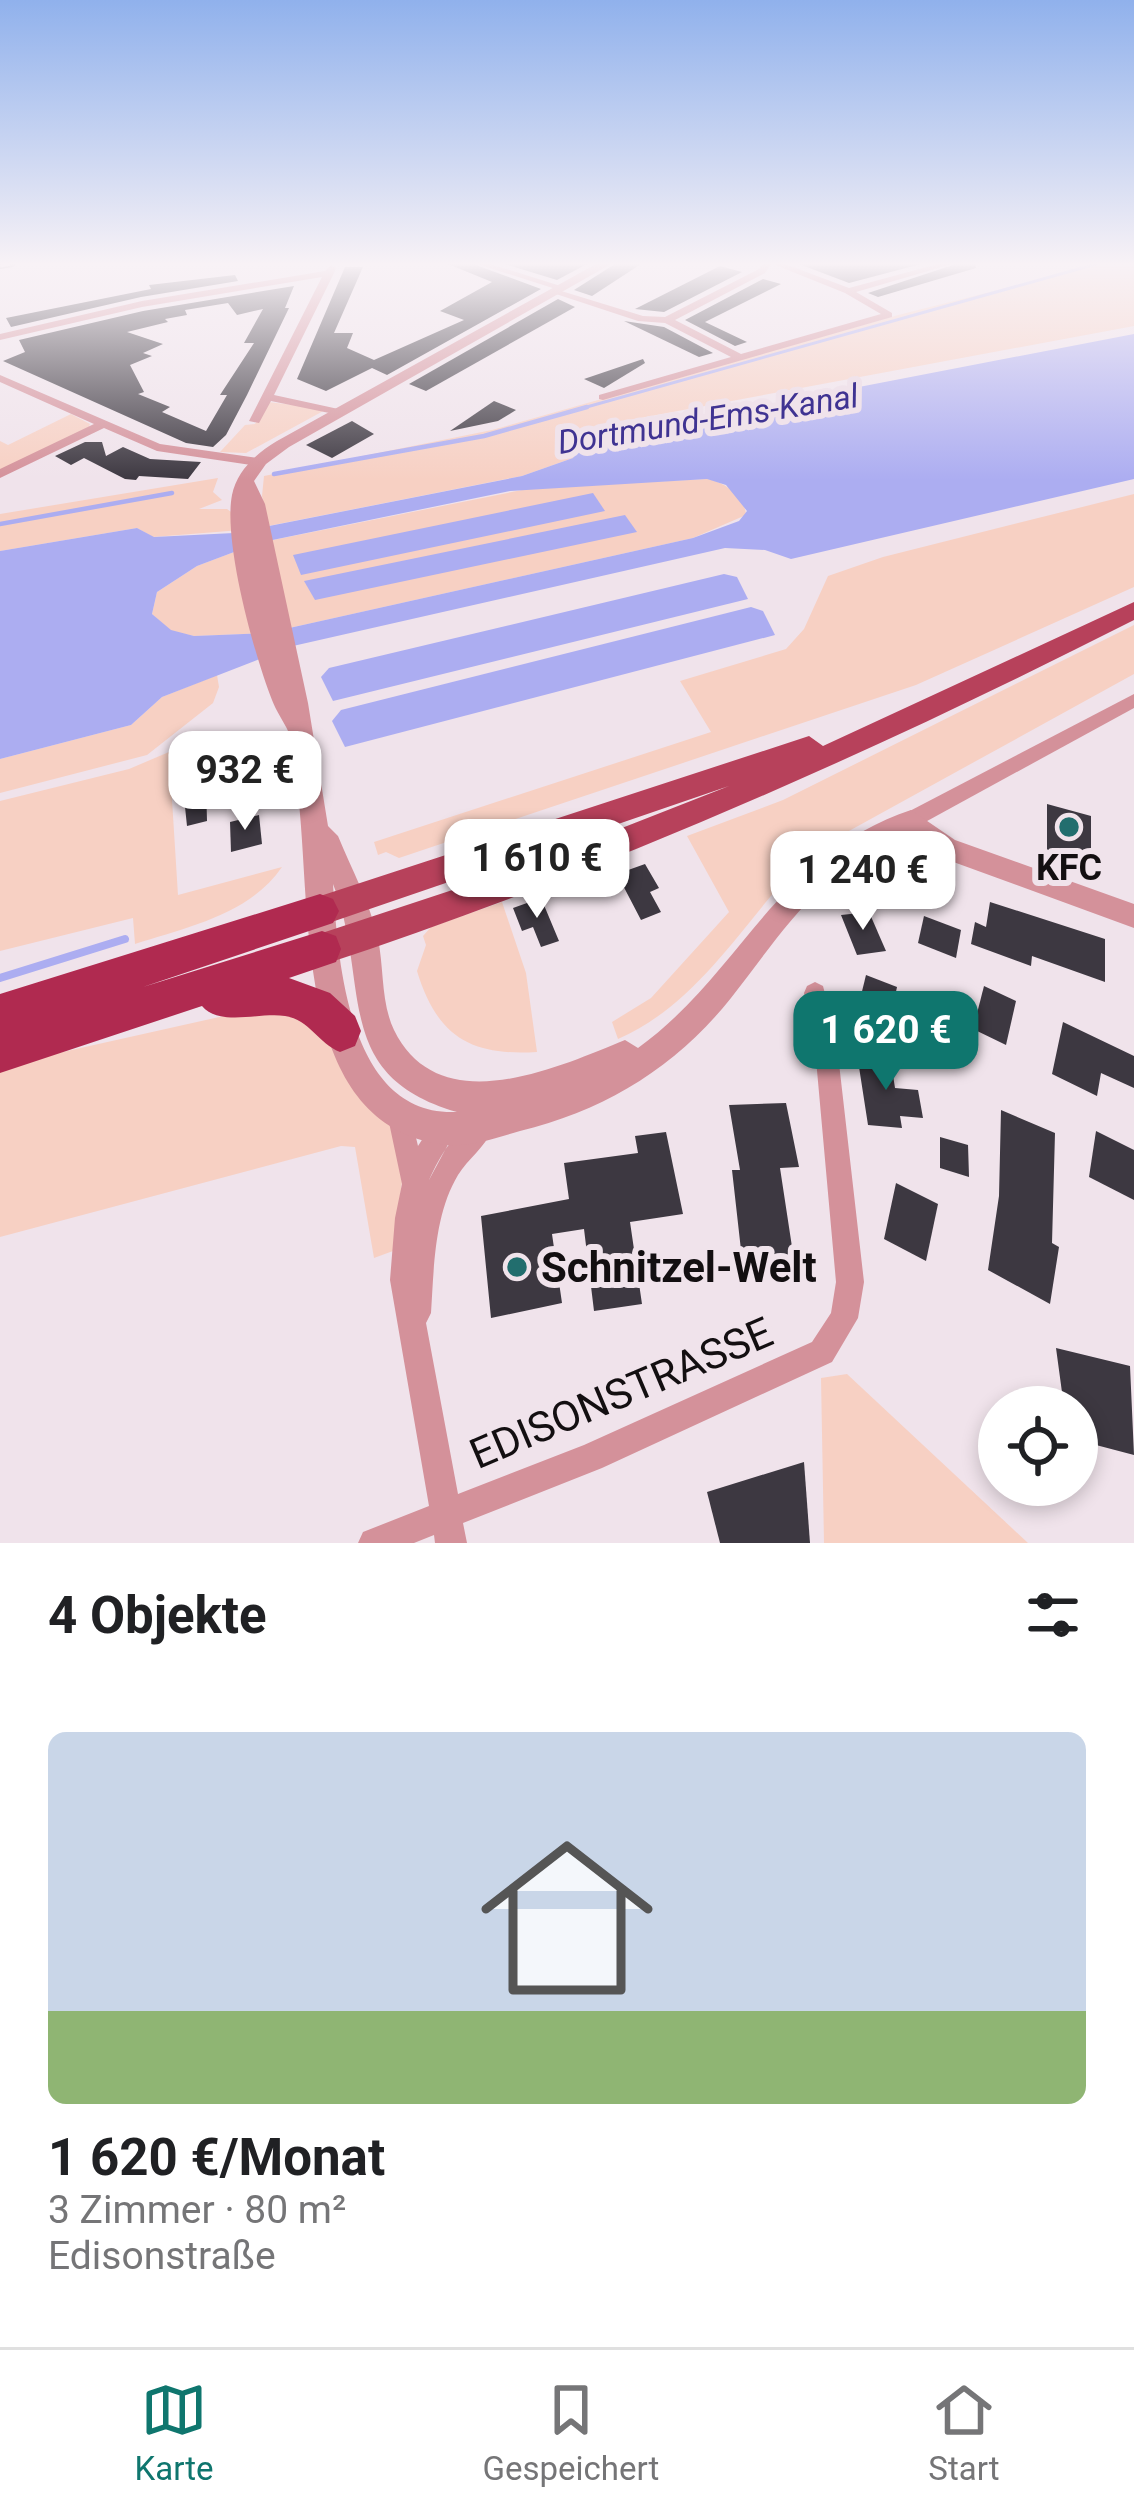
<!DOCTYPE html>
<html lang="de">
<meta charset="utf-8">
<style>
:root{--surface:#fff;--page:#f2f2f2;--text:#202124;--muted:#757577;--line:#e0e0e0;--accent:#0f766e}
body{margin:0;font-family:Roboto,sans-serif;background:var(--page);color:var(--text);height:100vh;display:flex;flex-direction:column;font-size:45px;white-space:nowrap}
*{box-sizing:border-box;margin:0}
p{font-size:39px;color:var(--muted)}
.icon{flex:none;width:66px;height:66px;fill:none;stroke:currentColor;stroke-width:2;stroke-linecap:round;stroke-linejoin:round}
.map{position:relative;height:1543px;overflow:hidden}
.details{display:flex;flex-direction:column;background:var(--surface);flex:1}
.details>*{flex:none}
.fabs{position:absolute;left:978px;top:1386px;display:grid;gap:24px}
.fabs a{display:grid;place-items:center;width:120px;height:120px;border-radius:50%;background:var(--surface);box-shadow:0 6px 18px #0003;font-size:60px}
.price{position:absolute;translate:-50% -102px;padding:0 27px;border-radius:24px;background:#fff;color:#222;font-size:39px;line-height:78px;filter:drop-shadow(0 3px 6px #0008)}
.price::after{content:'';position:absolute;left:50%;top:72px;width:36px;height:27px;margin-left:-18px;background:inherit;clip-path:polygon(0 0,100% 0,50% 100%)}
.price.active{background:var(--accent);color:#fff}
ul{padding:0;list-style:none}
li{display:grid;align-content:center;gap:24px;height:636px;padding:0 48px}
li+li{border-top:3px solid var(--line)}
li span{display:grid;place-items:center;height:372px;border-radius:18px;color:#555}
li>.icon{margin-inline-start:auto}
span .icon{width:216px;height:216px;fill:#fffc;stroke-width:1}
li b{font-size:51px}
h2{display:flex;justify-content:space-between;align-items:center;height:144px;padding:0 48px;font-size:51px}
.tab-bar{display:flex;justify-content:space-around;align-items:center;height:168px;border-top:3px solid var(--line);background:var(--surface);font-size:33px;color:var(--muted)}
.tab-bar a{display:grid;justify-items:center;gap:6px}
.tab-bar .active{color:var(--accent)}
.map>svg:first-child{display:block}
.green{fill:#f7d0c3}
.water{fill:#acadf1;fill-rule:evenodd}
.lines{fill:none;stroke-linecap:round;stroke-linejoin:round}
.stream-far2{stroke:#acadf1;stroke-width:3}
.stream-far1{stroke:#acadf1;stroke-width:4.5}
.stream{stroke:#acadf1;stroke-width:8}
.building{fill:#3d3841;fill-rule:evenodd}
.minor{fill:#d4919a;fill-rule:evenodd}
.tertiary{fill:#d4919a;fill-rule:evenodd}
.primary{fill:#b7415b;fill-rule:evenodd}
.trunk{fill:#b02a50;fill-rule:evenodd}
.rail-casing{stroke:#413b3f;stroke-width:6}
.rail{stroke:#f0e3eb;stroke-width:3;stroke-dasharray:10;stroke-linecap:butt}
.poi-dot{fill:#226e6e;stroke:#f0e3eb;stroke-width:4.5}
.labels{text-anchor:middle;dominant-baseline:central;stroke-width:12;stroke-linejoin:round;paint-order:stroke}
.far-water-label{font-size:33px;font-style:italic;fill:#3f3392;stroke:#f0e3eb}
.poi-label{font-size:36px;font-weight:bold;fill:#130f11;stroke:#f0e3eb}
.near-poi-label{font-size:42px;font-weight:bold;fill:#130f11;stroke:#f0e3eb;text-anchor:start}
.near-street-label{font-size:42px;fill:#130f11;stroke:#f0e3eb}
</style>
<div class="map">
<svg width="1134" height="1543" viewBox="0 0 1134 1543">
<rect width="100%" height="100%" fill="#f0e3eb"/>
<!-- green -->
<g class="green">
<polygon points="1102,264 1134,264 1134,326 570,431 574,441 584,440 573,458 522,476 268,526 262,496 264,476 492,430 902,314"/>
<polygon points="268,402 327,409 246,453 220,452 245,425 255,424"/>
<polygon points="71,414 90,424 89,427 0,471 0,441 8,445"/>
<polygon points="218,478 213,492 222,500 199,509 227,509 254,529 153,537 137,528 0,551 0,514"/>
<path d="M 707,479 C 725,482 745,497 746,515 L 693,538 L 267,633 L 194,636 L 171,631 L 152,614 L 157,592 L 197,566 L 258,543 L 532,488 Z"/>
<polygon points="1134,494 1134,587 916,685 399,858 386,852 378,855 374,842 711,732 680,681 786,649 804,629 828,576 883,557"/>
<path d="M 1134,625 L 1134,674 L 809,853 C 747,916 701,1003 618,1039 L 612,1022 L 651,998 L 729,912 L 687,836 L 783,800 Z"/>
<polygon points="217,675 219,687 213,703 147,755 0,793 0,759 131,725 162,697"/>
<path d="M 169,752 L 178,895 L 282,867 C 249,915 187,927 135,944 L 133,918 L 0,951 L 0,801 L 129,769 Z"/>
<path d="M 502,902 L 526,973 L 537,1052 C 471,1056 437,1037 417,971 L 426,945 L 423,936 L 431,927 Z"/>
<polygon points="264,1007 309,1013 392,1129 402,1182 393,1251 374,1258 355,1147 341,1146 0,1237 0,1066"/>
<polygon points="847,1374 1028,1543 824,1543 821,1378"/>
</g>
<!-- water -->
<g class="water">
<path d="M 1134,334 L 1134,479 L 791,559 L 765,550 L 725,548 L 293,646 L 162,697 L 131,725 L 0,759 L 0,551 L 137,528 L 154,537 L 234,533 L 522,476 L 573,458 L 584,440 ZM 707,479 L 726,485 L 747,511 L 739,521 L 693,538 L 267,633 L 194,636 L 171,630 L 152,614 L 157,592 L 197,566 L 258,543 L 510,491 Z"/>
<polygon points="593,493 605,511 301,575 293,555"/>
<polygon points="625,515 637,532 315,600 304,581"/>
<polygon points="724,574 737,577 748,599 333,701 321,677 329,668"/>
<polygon points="751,607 763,611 775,635 345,747 332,721 341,710"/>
</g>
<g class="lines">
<!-- stream-far2 -->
<polyline class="stream-far2" points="576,410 1096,264"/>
<!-- stream-far1 -->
<g class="stream-far1">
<polyline points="274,474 484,436 587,407"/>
<polyline points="0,524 172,493"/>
</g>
<!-- stream -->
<polyline class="stream" points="0,978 125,939"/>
</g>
<!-- building -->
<g class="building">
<polygon points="448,264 473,264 541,289 387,375 372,368 326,391 297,379 345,267 363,267 334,333 353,333 347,348 374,360 464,320 440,311 492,282"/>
<polygon points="505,264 587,264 557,280"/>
<polygon points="615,264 641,264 592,296 574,290"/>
<polygon points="799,264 921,264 849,283"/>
<polygon points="956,264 975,264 976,268 878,297 868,293"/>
<polygon points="720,266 742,272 664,312 635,309"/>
<polygon points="235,275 238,281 141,297 11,327 6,318 151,289 149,285"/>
<polygon points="763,279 781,284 705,322 747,342 735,346 685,320"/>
<path d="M 294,286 L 285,308 L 289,308 L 247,395 L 226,435 L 213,447 L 186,443 L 3,361 L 25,352 L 19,340 L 143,311 ZM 228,303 L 237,315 L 263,309 L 244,343 L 254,343 L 220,395 L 227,395 L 206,431 L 162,412 L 170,407 L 138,394 L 144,392 L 130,365 L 152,356 L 143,353 L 163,344 L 127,332 L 168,322 L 165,319 L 187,315 L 185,310 Z"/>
<polygon points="558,299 575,307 426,391 409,384"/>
<polygon points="624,321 664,327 713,353 699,357"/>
<polygon points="643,359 645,363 604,388 584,379"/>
<polygon points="494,401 516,410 498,421 450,431"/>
<polygon points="352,421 374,434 332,458 306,445"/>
<polygon points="85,442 102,442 106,456 123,447 150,459 201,462 188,479 139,476 136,480 125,479 84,458 71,465 55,456"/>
<polygon points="212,750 214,780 206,783 207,821 187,826 180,758"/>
<polygon points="1047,804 1091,816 1091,866 1047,852"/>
<polygon points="259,815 262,844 231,852 230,822"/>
<polygon points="645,864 659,888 650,892 661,912 641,920 617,874"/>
<polygon points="541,898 559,941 541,947 533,927 522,931 513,908"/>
<polygon points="990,902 1105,939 1105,982 1032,956 1031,966 971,944 975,922 986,927"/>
<polygon points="869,912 886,951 857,955 841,915"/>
<polygon points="924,916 961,930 956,958 918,943"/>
<polygon points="866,975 897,987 888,1029 856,1016"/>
<polygon points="984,986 1016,1001 1006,1045 973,1029"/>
<polygon points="1063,1022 1134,1056 1134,1088 1101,1073 1097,1096 1052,1074"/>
<polygon points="857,1054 890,1056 895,1088 918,1090 923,1118 900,1116 902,1128 868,1125"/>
<polygon points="786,1103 799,1167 780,1168 794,1260 742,1259 732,1170 740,1170 729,1105"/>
<polygon points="1001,1110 1055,1133 1052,1243 1059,1247 1050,1304 988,1270 999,1196"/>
<polygon points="1096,1131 1134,1150 1134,1200 1089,1177"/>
<polygon points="666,1132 683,1214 630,1222 642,1304 594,1311 584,1229 552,1234 562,1303 491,1318 481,1216 569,1199 564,1163 638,1153 635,1136"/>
<polygon points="940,1137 968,1145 969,1177 940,1168"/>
<polygon points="896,1183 938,1204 926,1261 884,1239"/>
<polygon points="1056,1348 1130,1366 1134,1455 1077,1440 1077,1407 1064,1407"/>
<polygon points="804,1462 810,1543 720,1543 707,1492"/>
</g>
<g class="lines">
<!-- minor -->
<g class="minor">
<polygon points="477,264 490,264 567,288 559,290"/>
<polygon points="763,264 771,264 765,273 675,320 741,354 881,314 845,293 773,264 785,264 849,288 938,264 952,264 856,292 892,313 892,317 603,400 599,399 599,395 731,357 665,323 638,321 550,292 558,290 643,316 665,317 759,269"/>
<polygon points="331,265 336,268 334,273 274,395 343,410 343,414 339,415 271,401 259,423 249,421 322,277 142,307 0,340 0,334 142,301 325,271"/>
<polygon points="0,375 160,444 257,458 263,462 257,466 157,451 104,428 0,478 0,469 94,424 0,382"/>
<polygon points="1134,694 1134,708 918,826 911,828 904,826 902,820 904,814"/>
<path d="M 815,982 L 823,986 L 836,1037 L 864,1282 L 858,1318 L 832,1362 L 602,1468 L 463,1523 L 467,1543 L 435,1543 L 434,1535 L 414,1543 L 358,1543 L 363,1532 L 429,1506 L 390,1280 L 395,1218 L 402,1184 L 387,1113 L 390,1104 L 399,1101 L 408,1104 L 418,1146 L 438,1115 L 447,1112 L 456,1115 L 459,1124 L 429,1180 C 440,1156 455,1129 480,1118 L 489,1121 L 492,1130 C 485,1147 468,1159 458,1175 C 434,1215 434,1268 431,1313 L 426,1323 L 458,1494 L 584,1445 L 812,1342 L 831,1313 L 836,1282 L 814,1037 L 804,993 L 807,986 Z"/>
</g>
<!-- tertiary -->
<path class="tertiary" d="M 596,264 L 611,264 L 289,447 L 266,464 L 254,481 L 265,504 L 308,703 L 328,826 L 338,836 C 352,870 370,903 378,939 C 384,968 381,1003 394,1030 C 439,1122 556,1068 625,1040 L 638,1048 C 743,972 773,857 911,810 L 955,840 L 1134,904 L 1134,928 L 937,856 L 909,833 C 880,849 849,863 824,886 C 788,919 761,960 731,998 C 676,1067 606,1110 520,1131 C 495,1138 465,1149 440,1144 C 282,1120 316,881 294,767 C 292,756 292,741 288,731 C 284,722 276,711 272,700 C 254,654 223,542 232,495 C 237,470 257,453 277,441 ZM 333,884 C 372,983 329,1075 457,1112 C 348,1117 338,961 333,884 Z"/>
<!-- primary -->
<path class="primary" d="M 1134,602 L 1134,620 C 870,754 603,872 322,965 L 310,961 L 304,949 L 310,937 L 525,866 L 729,786 L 320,926 L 308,922 L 303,911 L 308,900 L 809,736 L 823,746 Z"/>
<!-- trunk -->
<path class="trunk" d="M 320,894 L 333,899 L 339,911 L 333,923 L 143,987 L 322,931 L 336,936 L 341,949 L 336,962 L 289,978 L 330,993 L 355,1016 L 361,1031 L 355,1046 L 340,1052 C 318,1043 310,1020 285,1016 C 259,1012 220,1027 202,1006 L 0,1073 L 0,994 Z"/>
<defs>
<polyline id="rail" points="0,266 12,264"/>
</defs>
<!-- rail casing -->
<use href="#rail" class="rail-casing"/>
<!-- rail -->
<use href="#rail" class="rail"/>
</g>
<!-- sky -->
<linearGradient id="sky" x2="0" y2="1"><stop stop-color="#90b1ec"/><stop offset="0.55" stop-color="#f8f2f6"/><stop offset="1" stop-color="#f8f2f6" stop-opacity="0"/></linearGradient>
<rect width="1134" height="480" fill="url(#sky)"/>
<!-- markers -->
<g class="poi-dot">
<circle cx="1069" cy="827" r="12"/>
<circle cx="517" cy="1267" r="12"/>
</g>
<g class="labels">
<!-- far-water labels -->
<g class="far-water-label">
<text transform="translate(708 419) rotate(-9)">Dortmund-Ems-Kanal</text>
</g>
<!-- poi labels -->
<g class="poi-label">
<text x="1069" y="868">KFC</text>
</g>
<!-- near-poi labels -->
<g class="near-poi-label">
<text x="541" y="1267">Schnitzel-Welt</text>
</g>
<!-- near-street labels -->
<g class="near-street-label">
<text transform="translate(621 1393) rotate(-23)">EDISONSTRASSE</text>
</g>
</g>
</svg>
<div class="fabs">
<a><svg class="icon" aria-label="locate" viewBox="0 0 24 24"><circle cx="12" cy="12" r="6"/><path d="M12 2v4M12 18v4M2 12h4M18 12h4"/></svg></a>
</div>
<b class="price" style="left:245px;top:833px">932 €</b>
<b class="price" style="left:537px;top:921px">1 610 €</b>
<b class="price" style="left:863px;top:933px">1 240 €</b>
<b class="price active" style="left:886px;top:1093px">1 620 €</b>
</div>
<section class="details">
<h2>4 Objekte<svg class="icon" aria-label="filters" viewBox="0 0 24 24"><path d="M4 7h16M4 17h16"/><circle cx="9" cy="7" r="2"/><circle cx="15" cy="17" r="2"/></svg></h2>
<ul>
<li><span style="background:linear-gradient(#c9d6e8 75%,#8fb573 0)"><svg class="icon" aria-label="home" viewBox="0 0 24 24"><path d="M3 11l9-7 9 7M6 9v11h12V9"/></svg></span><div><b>1 620 €/Monat</b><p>3 Zimmer · 80 m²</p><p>Edisonstraße</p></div></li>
</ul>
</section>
<nav class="tab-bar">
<a class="active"><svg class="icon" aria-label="map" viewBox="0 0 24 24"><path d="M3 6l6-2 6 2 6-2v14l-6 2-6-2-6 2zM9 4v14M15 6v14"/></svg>Karte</a>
<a><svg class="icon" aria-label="saved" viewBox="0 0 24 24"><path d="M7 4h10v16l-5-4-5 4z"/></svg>Gespeichert</a>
<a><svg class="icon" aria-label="home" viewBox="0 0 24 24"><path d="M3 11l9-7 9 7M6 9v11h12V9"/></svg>Start</a>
</nav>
